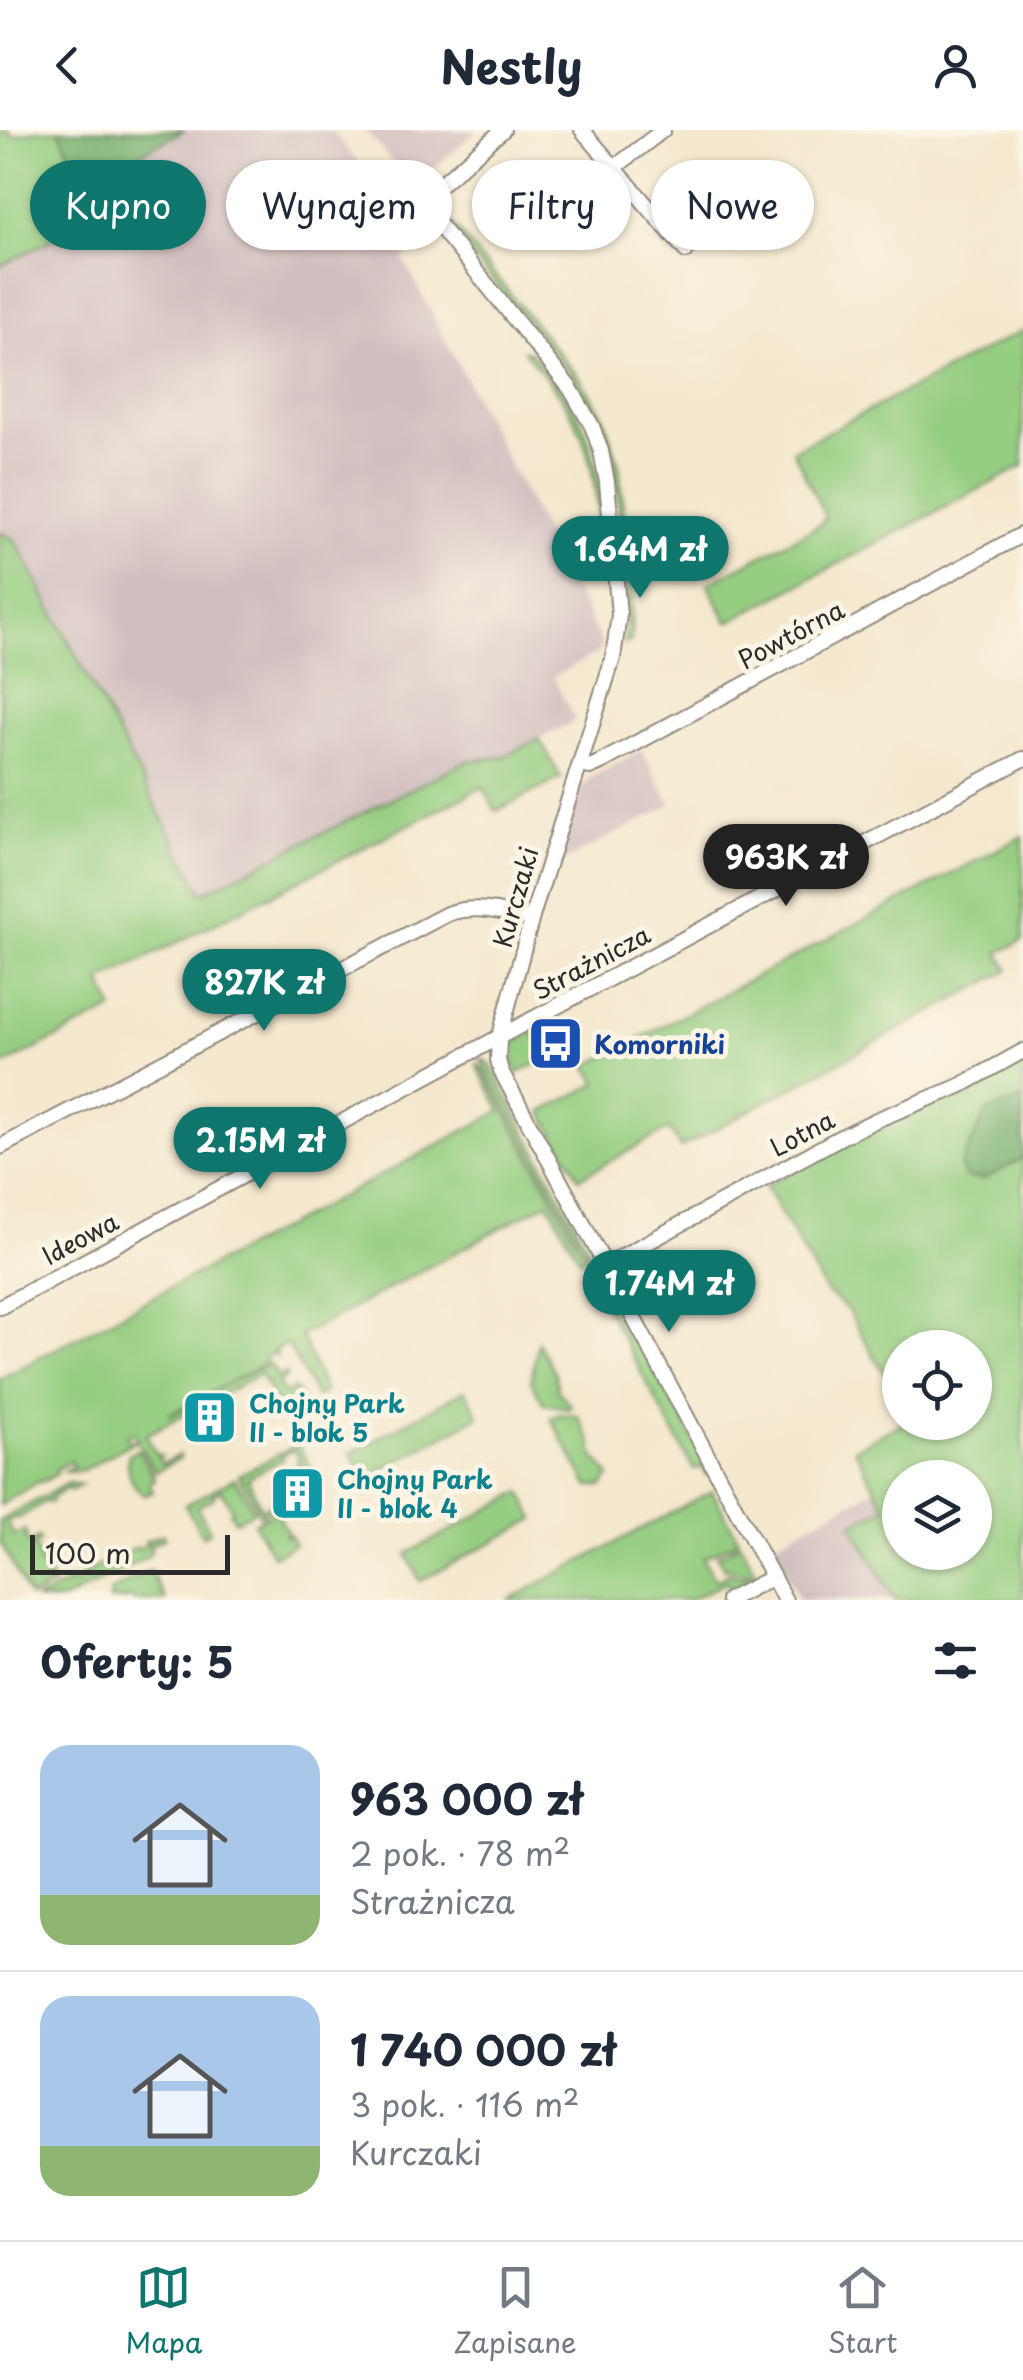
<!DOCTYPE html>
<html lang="pl">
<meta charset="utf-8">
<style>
:root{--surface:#fff;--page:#f6f6f7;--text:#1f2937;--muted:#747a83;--line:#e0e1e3;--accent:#0f766e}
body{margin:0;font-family:"Playpen Sans",sans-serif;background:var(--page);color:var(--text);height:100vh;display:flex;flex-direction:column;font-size:38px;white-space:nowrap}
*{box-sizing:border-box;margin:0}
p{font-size:32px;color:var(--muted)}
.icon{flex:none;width:55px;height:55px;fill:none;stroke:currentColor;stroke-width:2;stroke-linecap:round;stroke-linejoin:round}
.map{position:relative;height:1470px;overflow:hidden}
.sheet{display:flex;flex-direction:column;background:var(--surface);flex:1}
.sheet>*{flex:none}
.top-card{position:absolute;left:30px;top:30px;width:965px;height:90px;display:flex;gap:20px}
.controls{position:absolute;left:882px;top:1200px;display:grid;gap:20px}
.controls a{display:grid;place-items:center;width:110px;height:110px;border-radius:50%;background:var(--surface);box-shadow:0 2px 8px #0004;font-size:50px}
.scale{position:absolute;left:30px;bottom:25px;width:200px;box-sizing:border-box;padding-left:10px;border:5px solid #2b2b2b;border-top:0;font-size:28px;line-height:35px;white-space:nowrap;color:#2b2b2b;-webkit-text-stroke:8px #fcf5e5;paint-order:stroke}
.price{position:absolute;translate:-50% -85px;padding:0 22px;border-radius:35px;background:var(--accent);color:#fff;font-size:32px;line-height:65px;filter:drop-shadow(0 2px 5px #0008)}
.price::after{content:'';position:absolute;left:50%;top:60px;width:30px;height:22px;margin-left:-15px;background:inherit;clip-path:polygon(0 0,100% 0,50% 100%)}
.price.active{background:#222;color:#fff}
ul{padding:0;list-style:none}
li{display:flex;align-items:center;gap:30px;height:250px;padding:0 40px}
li+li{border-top:2px solid var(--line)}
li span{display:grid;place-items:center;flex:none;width:280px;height:200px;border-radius:30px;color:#555}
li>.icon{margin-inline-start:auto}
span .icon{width:120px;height:120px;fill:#fffc;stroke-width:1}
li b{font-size:42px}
h2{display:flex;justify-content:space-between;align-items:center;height:120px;padding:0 40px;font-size:42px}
.pill{padding:0 35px;border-radius:45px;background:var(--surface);box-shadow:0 2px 8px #0004;font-size:35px;line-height:90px}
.pill.active{background:var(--accent);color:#fff}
header{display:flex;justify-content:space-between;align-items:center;height:130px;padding:0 40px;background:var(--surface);font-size:45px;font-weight:700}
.tabs{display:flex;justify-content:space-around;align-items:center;height:140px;border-top:2px solid var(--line);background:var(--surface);font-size:28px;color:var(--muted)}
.tabs a{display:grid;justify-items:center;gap:5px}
.tabs .active{color:var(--accent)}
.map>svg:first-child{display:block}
.industrial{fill:#d2bfc0}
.green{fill:#95ce81;stroke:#607c56;stroke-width:2.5;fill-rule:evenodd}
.forest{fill:#78b16f;stroke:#526e4d;stroke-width:2.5}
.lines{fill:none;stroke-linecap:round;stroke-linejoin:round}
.minor-casing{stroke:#908a7c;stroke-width:18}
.minor{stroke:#fff;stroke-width:14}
.labels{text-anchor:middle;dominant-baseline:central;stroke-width:10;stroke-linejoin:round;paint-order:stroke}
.street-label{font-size:25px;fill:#2b2b2b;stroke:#fcf5e5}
.transit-label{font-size:25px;font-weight:bold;fill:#164399;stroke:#fcf5e5;text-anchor:start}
.culture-label{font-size:25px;font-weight:bold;fill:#0d838f;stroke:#fcf5e5;text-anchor:start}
</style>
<header><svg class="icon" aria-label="back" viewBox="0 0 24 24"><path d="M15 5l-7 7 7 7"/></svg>Nestly<svg class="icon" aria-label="person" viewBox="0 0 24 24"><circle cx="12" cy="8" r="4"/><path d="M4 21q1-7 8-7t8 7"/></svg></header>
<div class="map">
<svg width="1023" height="1470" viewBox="0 0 1023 1470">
<rect width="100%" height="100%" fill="#fcf5e5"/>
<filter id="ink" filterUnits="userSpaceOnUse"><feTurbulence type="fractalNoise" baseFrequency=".01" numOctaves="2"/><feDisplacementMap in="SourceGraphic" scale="20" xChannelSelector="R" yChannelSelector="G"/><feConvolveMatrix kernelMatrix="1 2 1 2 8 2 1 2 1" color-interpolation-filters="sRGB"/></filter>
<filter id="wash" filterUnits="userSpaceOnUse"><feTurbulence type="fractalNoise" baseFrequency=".0048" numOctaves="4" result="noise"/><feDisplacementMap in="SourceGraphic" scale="40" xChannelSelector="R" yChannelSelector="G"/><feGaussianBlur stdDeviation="2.25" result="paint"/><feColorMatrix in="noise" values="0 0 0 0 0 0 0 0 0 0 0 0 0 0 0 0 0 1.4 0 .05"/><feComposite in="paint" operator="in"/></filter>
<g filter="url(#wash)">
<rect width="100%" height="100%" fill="#f4e8ce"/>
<!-- industrial -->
<g class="industrial">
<polygon points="185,0 331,0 395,76 421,117 403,128 602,514 599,522 553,547 575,591 503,627 467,631 202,763 15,410 0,402 0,136 98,86 84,54"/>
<polygon points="365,0 477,0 413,57"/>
<polygon points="642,620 671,675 562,732 559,731 583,656 593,646"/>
<polygon points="876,1359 886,1378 853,1395 895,1470 800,1470 772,1414"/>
</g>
<!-- green -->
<g class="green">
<polygon points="0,0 9,0 12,6 39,0 59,0 99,85 0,136"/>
<polygon points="446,86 581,250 603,285 619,335 632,468 631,511 624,514 627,476 615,341 601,294 573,247 442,90"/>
<polygon points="1023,200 1023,336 728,492 708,454 821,394 825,386 793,320"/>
<path d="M 524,221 L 531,222 C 545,240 562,258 574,277 C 602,324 602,384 607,437 L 603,443 C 598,391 598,337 575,290 C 562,265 542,243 524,221 Z"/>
<polygon points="0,402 15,410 202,763 467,631 503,627 539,609 561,648 496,681 483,657 101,851 114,879 0,937"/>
<polygon points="1023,706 1023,810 999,823 1009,840 680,1018 669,999 579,1048 542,982 598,953 587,936"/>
<path d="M 532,902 L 539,910 L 542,924 L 538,933 L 518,943 C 505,919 509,915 532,902 Z"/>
<path d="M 1023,927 L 1023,1470 L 895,1470 L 852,1394 L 886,1378 L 854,1319 L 902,1293 L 975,1292 L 975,1218 L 900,1218 L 900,1271 L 847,1179 L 826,1162 L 765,1056 L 866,1001 ZM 900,1348 L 975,1348 L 975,1422 L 900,1422 Z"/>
<polygon points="480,928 490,934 588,1118 587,1124"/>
<polygon points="476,934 482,938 585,1127 580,1130 548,1072 301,1206 324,1260 323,1264 316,1267 287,1214 275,1220 277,1227 273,1223 265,1228 267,1232 168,1285 179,1281 232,1251 270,1234 278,1247 286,1243 286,1247 278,1253 284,1264 293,1259 296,1261 304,1276 299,1279 293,1270 262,1286 260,1281 276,1272 260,1244 146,1305 157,1325 161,1326 158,1327 162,1334 179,1325 180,1328 155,1342 132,1302 126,1306 129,1311 134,1311 83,1340 62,1342 73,1336 70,1331 55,1340 57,1344 42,1352 40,1351 0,1375 0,1249 501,981"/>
<polygon points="599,1133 707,1336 707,1347 701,1336 694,1340 593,1153 600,1148 594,1136"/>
<polygon points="538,1212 555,1244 558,1261 571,1275 569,1278 544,1274 531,1251"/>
<polygon points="465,1260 479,1286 365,1349 351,1323"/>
<polygon points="561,1284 578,1286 592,1313 594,1326 610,1346 603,1356 588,1356 551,1288"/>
<polygon points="298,1314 315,1345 307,1350 297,1332 299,1329 294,1320 282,1326 283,1329 248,1348 261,1379 272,1373 272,1367 282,1361 284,1365 278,1375 260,1385 239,1345"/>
<path d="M 138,1319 L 155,1350 L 149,1353 L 153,1362 L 144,1365 C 133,1357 123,1338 129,1325 Z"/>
<polygon points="235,1348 254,1381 235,1391 230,1382 233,1380 221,1360 213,1364 214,1368 197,1377 210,1401 202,1406 185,1375"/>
<polygon points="68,1353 81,1355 70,1361 68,1358 51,1368 52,1371 48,1373 46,1371 18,1389 16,1387 7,1392 14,1406 25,1400 27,1406 25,1408 28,1413 38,1408 40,1412 34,1415 41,1429 38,1431 41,1436 44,1435 51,1447 49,1449 53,1455 30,1468 0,1412 0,1391"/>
<polygon points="712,1361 739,1410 703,1428 714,1448 715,1450 729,1443 748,1448 757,1444 759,1448 736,1460 725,1452 689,1470 509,1470"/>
<polygon points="521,1362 535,1389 420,1451 407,1424"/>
<polygon points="276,1381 288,1403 284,1407 290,1405 294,1414 273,1426 254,1393"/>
<polygon points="163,1404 165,1408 150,1415 151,1422 148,1426 64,1470 35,1470 72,1451 74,1454 84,1449 82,1444 136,1417 138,1419 147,1414 145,1411"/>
<polygon points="740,1413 755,1440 748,1444 728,1438 725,1439 717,1426"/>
<polygon points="150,1440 165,1470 136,1470 127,1467 126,1470 109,1470 111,1461"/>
</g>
<!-- forest -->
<g class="forest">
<polygon points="59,0 185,0 84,54"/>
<polygon points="1023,969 1023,1028 985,1049 966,1048 960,1035 987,982"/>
</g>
</g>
<g filter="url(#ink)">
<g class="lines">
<defs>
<g id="minor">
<polyline points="503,0 435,59 425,72 425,78 570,258 592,296 601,321 607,352 619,485 613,528 534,780 499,909 498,930 501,941 785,1470"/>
<polyline points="582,0 686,121"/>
<polyline points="614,38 663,0"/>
<polyline points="580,635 590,637 601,632 1023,404"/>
<path d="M 0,1017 L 447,784 C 474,774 504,782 531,789"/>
<polyline points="606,1135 841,1007 876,990 960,956 1023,921"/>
<polyline points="0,1177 529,891 1023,629"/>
<polyline points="728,1470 773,1447"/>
</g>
</defs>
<!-- minor casing -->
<use href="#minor" class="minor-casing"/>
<!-- minor -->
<use href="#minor" class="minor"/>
</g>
</g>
<!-- icons -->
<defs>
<symbol id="bus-square" viewBox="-11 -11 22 22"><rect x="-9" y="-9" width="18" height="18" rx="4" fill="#1a4fb4" stroke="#fcf5e5"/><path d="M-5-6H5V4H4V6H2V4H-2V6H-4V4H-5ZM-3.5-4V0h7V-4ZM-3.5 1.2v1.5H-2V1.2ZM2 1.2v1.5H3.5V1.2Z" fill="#fff"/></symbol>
<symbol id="building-square" viewBox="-11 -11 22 22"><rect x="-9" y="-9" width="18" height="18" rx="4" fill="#0f9aa8" stroke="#fcf5e5"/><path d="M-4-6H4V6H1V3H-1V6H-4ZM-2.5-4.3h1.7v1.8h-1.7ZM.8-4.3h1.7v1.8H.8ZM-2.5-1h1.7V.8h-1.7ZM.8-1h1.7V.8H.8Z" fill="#fff"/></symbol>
</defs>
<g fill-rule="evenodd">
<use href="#bus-square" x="524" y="882" width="63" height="63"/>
<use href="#building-square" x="178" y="1256" width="63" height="63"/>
<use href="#building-square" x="266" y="1332" width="63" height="63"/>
</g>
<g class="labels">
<!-- street labels -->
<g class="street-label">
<text transform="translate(791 504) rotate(-28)">Powtórna</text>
<text transform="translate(515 767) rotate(-74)">Kurczaki</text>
<text transform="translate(591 832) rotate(-28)">Strażnicza</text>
<text transform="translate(802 1003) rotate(-28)">Lotna</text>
<text transform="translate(80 1108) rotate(-28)">Ideowa</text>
</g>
<!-- transit labels -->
<g class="transit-label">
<text x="594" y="914">Komorniki</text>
</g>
<!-- culture labels -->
<g class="culture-label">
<text x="249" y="1273">Chojny Park<tspan x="249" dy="29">II - blok 5</tspan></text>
<text x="337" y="1349">Chojny Park<tspan x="337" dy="29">II - blok 4</tspan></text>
</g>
</g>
</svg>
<div class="controls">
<a><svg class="icon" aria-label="locate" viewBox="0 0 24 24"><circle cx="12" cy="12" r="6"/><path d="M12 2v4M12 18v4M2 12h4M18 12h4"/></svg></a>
<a><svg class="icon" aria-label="layers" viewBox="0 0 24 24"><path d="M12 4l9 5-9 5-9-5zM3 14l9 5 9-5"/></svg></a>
</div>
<div class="scale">100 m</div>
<b class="price" style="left:640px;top:471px">1.64M zł</b>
<b class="price active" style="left:786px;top:779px">963K zł</b>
<b class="price" style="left:264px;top:904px">827K zł</b>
<b class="price" style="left:260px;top:1062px">2.15M zł</b>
<b class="price" style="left:669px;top:1205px">1.74M zł</b>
<div class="top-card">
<a class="pill active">Kupno</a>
<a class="pill">Wynajem</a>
<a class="pill">Filtry</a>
<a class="pill">Nowe</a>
</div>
</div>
<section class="sheet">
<h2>Oferty: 5<svg class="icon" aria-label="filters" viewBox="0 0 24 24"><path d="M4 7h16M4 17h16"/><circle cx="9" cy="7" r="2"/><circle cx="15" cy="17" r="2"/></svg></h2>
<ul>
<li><span style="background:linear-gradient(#a9c7e8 75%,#8fb573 0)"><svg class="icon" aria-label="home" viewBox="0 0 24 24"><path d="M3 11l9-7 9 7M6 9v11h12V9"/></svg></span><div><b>963 000 zł</b><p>2 pok. · 78 m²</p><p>Strażnicza</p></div></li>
<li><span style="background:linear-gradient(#a9c7e8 75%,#8fb573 0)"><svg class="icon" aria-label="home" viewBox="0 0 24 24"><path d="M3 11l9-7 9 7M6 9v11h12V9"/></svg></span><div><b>1 740 000 zł</b><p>3 pok. · 116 m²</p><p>Kurczaki</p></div></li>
</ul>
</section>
<nav class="tabs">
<a class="active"><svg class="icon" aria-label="map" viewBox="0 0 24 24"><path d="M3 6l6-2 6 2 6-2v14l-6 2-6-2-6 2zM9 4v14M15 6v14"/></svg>Mapa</a>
<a><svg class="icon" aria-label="saved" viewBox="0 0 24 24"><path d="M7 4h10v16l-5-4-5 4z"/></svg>Zapisane</a>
<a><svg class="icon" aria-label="home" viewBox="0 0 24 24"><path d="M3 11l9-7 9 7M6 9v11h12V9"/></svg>Start</a>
</nav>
